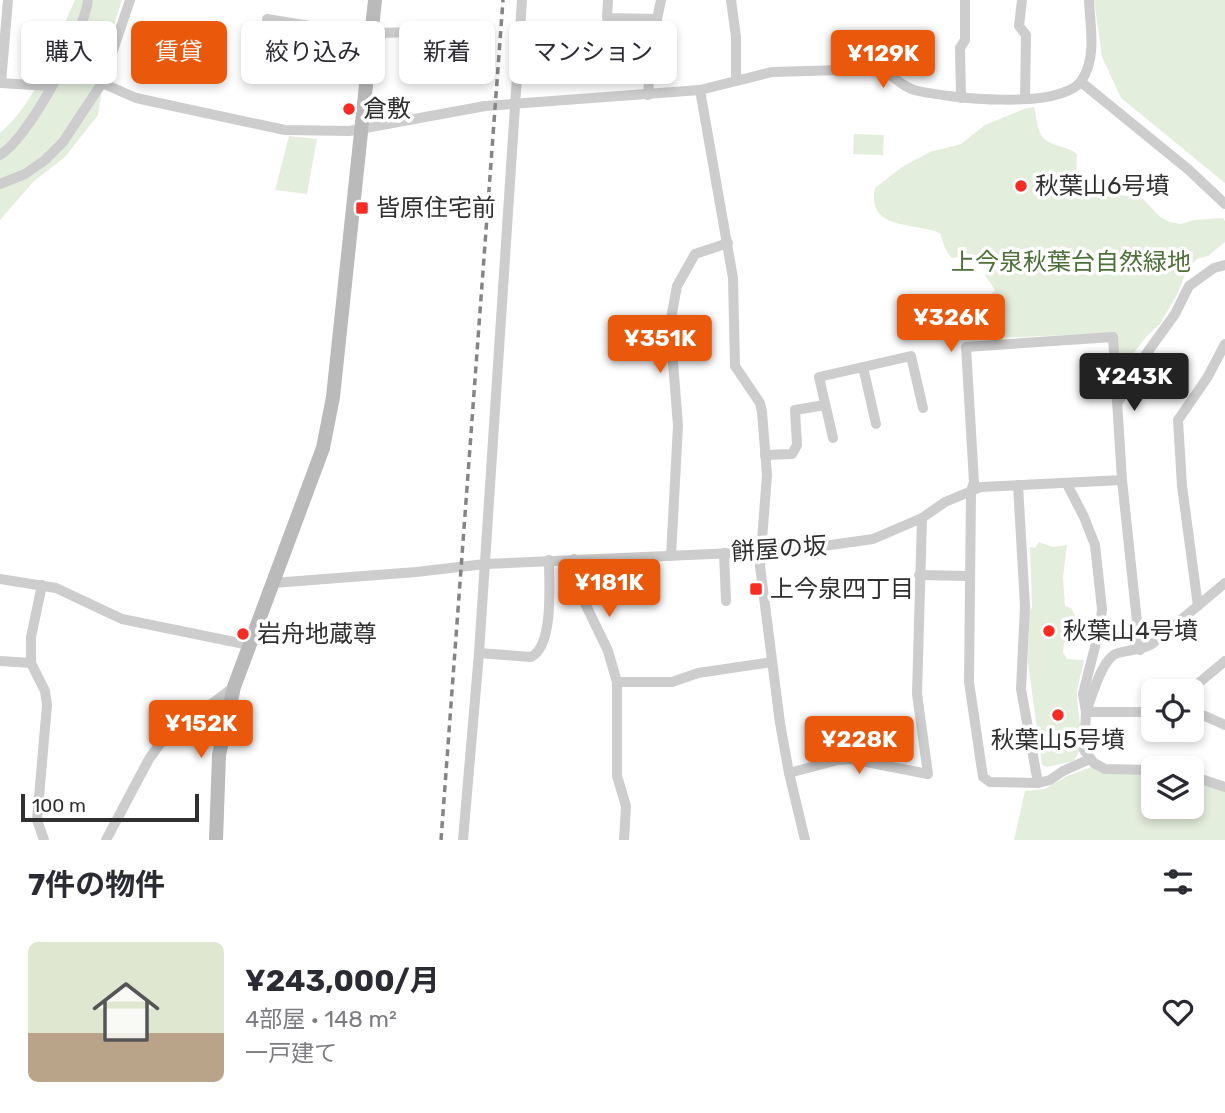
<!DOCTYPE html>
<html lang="ja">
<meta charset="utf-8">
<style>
:root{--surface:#fff;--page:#f7f7f7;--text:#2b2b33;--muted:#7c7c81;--accent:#ea580c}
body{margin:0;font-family:Rubik,"Noto Sans JP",sans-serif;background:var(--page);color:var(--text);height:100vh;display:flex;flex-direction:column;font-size:26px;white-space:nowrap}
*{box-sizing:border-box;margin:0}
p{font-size:23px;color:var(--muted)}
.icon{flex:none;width:38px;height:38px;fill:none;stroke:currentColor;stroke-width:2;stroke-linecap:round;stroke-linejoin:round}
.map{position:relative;height:840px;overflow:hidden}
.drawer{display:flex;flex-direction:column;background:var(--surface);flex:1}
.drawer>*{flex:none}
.top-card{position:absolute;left:21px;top:21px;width:700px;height:63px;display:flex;gap:14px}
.tools{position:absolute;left:1141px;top:679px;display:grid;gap:14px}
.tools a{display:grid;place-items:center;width:63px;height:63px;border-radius:10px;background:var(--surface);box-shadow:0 4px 10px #0003;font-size:35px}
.scale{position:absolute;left:21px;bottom:18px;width:178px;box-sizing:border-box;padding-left:7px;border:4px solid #303030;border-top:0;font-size:19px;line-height:24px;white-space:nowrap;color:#303030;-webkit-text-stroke:5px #fff;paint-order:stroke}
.price{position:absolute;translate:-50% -60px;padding:0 16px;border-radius:7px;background:var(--accent);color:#fff;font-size:23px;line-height:46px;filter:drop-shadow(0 2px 4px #0008)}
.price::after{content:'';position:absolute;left:50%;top:42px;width:21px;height:16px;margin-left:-10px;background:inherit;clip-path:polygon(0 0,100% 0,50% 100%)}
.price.active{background:#222;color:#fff}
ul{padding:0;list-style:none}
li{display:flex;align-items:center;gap:21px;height:175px;padding:0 28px}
li span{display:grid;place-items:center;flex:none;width:196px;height:140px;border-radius:10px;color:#555}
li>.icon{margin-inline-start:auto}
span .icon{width:84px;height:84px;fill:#fffc;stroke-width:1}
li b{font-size:30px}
h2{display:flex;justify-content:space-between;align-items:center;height:84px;padding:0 28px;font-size:30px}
.tag{padding:0 24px;border-radius:10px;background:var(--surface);box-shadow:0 4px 10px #0003;font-size:24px;line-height:63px}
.tag.active{background:var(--accent);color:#fff}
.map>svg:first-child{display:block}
.green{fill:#e4eedd}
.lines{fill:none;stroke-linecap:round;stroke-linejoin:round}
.street{stroke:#cdcdcd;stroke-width:10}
.secondary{stroke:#bababa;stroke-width:14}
.rail{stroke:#858585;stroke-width:3.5;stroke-dasharray:7 5;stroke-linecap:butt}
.poi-dot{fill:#f72c22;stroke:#fff;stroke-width:2.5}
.labels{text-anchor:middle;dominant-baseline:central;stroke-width:7;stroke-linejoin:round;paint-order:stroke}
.poi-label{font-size:24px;fill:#303030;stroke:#fff;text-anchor:start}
.park-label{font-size:24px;fill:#4c7138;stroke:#fff}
.street-label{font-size:24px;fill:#303030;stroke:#fff}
</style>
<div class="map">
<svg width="1225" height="840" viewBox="0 0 1225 840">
<rect width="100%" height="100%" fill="#fff"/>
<!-- green -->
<g class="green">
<path d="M 75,0 L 122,0 L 99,72 L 101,96 L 98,115 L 65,157 L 33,182 L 0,220 L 0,133 C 40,98 53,47 75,0 Z"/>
<polygon points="1094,0 1225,0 1225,183 1121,98 1102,57"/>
<path d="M 1034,107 C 1036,115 1037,128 1041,135 C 1048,147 1067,145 1077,154 L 1076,187 L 1143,199 L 1160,217 L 1170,222 L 1181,224 L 1194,220 L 1223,218 L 1225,221 L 1225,242 L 1208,256 L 1197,259 L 1187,269 L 1178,293 L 1160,324 L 1147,336 L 1132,355 L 1133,364 L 1123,372 L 1119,371 L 1115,333 L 950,340 L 947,331 L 968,302 C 979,301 988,299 995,290 L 985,275 L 987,272 L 997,269 L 998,260 L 993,254 L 951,258 L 945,248 L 940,233 C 913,222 866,230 875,188 L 902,167 L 930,152 L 961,144 L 985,125 L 1024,109 Z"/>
<polygon points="854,134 884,135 883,155 853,154"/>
<polygon points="289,136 317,139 307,194 275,190"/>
<path d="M 1039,542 L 1053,547 L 1067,545 L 1063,577 L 1065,606 L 1071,608 L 1075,615 L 1070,640 L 1064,643 L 1063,652 L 1067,659 L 1084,660 C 1082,671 1078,683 1077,694 C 1077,715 1087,742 1074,761 L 1047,767 L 1042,765 L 1028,663 L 1029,613 L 1032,607 L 1030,547 L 1035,548 Z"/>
<polygon points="1094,766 1153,774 1153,807 1192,807 1192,780 1225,791 1225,840 1014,840 1025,791 1045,789 1065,777"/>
</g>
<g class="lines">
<!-- street -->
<g class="street">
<polyline points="608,0 607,18 657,19"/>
<polyline points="731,0 736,37 736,81"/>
<polyline points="1022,0 1019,26 1026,35 1025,99"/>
<polyline points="267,19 371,36"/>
<polyline points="372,33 481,31"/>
<polyline points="1081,82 1189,170 1225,204"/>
<polyline points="0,83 51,86"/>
<polyline points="1,83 8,0"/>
<path d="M 102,83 L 136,98 L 285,130 L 349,131 L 485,106 L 700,90 L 772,72 L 878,69 C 893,73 898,85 914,90 C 947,98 1062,111 1082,80 C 1097,57 1090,26 1089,0"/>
<polyline points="700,90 733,278 735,366 760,403 762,412 767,475 760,566 780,723 789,773 805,840"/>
<polyline points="648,95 652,43 661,0"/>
<polyline points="961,98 960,48 965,40 965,0"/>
<path d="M 0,155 C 29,138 84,34 88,0"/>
<polyline points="0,184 25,174 45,160 63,142 102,83 130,0"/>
<polyline points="863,367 876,424"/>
<polyline points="1119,401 1136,368 1175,314 1189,286 1214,268 1225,265"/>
<polyline points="833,438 819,377 911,356 923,408"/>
<polyline points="765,455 792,454 797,445 795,410 825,405"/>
<polyline points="1122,480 1140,650"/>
<polyline points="1067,484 1084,517 1095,545 1102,609 1100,627 1083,694 1086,712 1084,750 1094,763 1105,769 1153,770"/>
<polyline points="1018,485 1025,606 1021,689 1038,783"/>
<polyline points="724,553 726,601"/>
<polyline points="671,556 678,426 670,324 677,286 695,254 728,243"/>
<polyline points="574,559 575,576 582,597 608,651 617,682 617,776 626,806 624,840"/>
<polyline points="919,575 969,576"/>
<polyline points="0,579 56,588 122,619 249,645"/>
<polyline points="273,583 416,572 485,564 734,553 760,555 873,539 922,518 945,502 981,487 1122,480 1113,337 966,347 974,482 971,491 969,682 983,777 990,782 1038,783 1050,780 1063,771 1090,759"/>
<polyline points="42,585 31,637 31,663 45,691 47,705 37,820 44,840"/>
<polyline points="1198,606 1182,486 1178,420 1207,378 1225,344"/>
<path d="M 479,653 L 531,657 C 554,646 549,584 549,560"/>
<polyline points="0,661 31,663"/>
<polyline points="617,682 672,682 698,673 772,662"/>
<polyline points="1189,691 1225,661"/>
<path d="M 1086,712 C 1092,697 1102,657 1118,653 C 1132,649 1138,651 1152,644 L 1225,583"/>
<polyline points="1086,712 1153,712"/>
<polyline points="1192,713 1198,713 1225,725"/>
<polyline points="789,773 838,760 851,759 928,774 917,694 922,518"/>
<polyline points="1192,776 1225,787"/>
<polyline points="106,840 149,759 162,741 234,687"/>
<polyline points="463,840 479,653 522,0"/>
</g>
<!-- secondary -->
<polyline class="secondary" points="216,840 219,755 234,687 323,448 333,397 375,0"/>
<!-- rail -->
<polyline class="rail" points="441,840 503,0"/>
</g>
<!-- markers -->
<g class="poi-dot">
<circle cx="349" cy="109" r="7"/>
<circle cx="1021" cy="186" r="7"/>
<rect x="355" y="201" width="14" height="14" rx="3.5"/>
<rect x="749" y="582" width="14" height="14" rx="3.5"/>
<circle cx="1049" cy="631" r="7"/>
<circle cx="243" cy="634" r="7"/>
<circle cx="1058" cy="715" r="7"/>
</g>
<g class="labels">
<!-- poi labels -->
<g class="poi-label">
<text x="363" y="109">倉敷</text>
<text x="1035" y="186">秋葉山6号墳</text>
<text x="376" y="208">皆原住宅前</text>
<text x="770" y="589">上今泉四丁目</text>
<text x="1063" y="631">秋葉山4号墳</text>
<text x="257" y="634">岩舟地蔵尊</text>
<text x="1058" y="740" text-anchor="middle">秋葉山5号墳</text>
</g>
<!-- park labels -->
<g class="park-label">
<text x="1071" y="262">上今泉秋葉台自然緑地</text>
</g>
<!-- street labels -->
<g class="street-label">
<text transform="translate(779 549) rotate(-4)">餅屋の坂</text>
</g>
</g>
</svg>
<div class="tools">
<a><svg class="icon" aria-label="locate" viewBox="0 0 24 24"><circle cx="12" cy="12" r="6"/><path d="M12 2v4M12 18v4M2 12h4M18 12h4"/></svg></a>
<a><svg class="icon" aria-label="layers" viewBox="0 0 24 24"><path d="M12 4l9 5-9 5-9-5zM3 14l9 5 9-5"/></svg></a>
</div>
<div class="scale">100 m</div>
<b class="price" style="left:883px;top:90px">¥129K</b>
<b class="price" style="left:951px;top:354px">¥326K</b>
<b class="price" style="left:660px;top:375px">¥351K</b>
<b class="price active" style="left:1134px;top:413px">¥243K</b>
<b class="price" style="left:609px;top:619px">¥181K</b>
<b class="price" style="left:201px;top:760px">¥152K</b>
<b class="price" style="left:859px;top:776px">¥228K</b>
<div class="top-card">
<a class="tag">購入</a>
<a class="tag active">賃貸</a>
<a class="tag">絞り込み</a>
<a class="tag">新着</a>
<a class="tag">マンション</a>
</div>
</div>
<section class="drawer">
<h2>7件の物件<svg class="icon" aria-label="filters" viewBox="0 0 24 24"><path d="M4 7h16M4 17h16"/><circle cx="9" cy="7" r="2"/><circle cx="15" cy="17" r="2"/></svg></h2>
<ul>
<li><span style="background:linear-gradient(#dfe7d0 65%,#b9a48a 0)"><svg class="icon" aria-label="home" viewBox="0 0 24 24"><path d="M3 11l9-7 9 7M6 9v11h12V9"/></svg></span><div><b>¥243,000/月</b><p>4部屋 · 148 m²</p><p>一戸建て</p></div><svg class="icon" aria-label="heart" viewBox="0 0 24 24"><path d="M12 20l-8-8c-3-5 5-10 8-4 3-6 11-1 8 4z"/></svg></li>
</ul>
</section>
